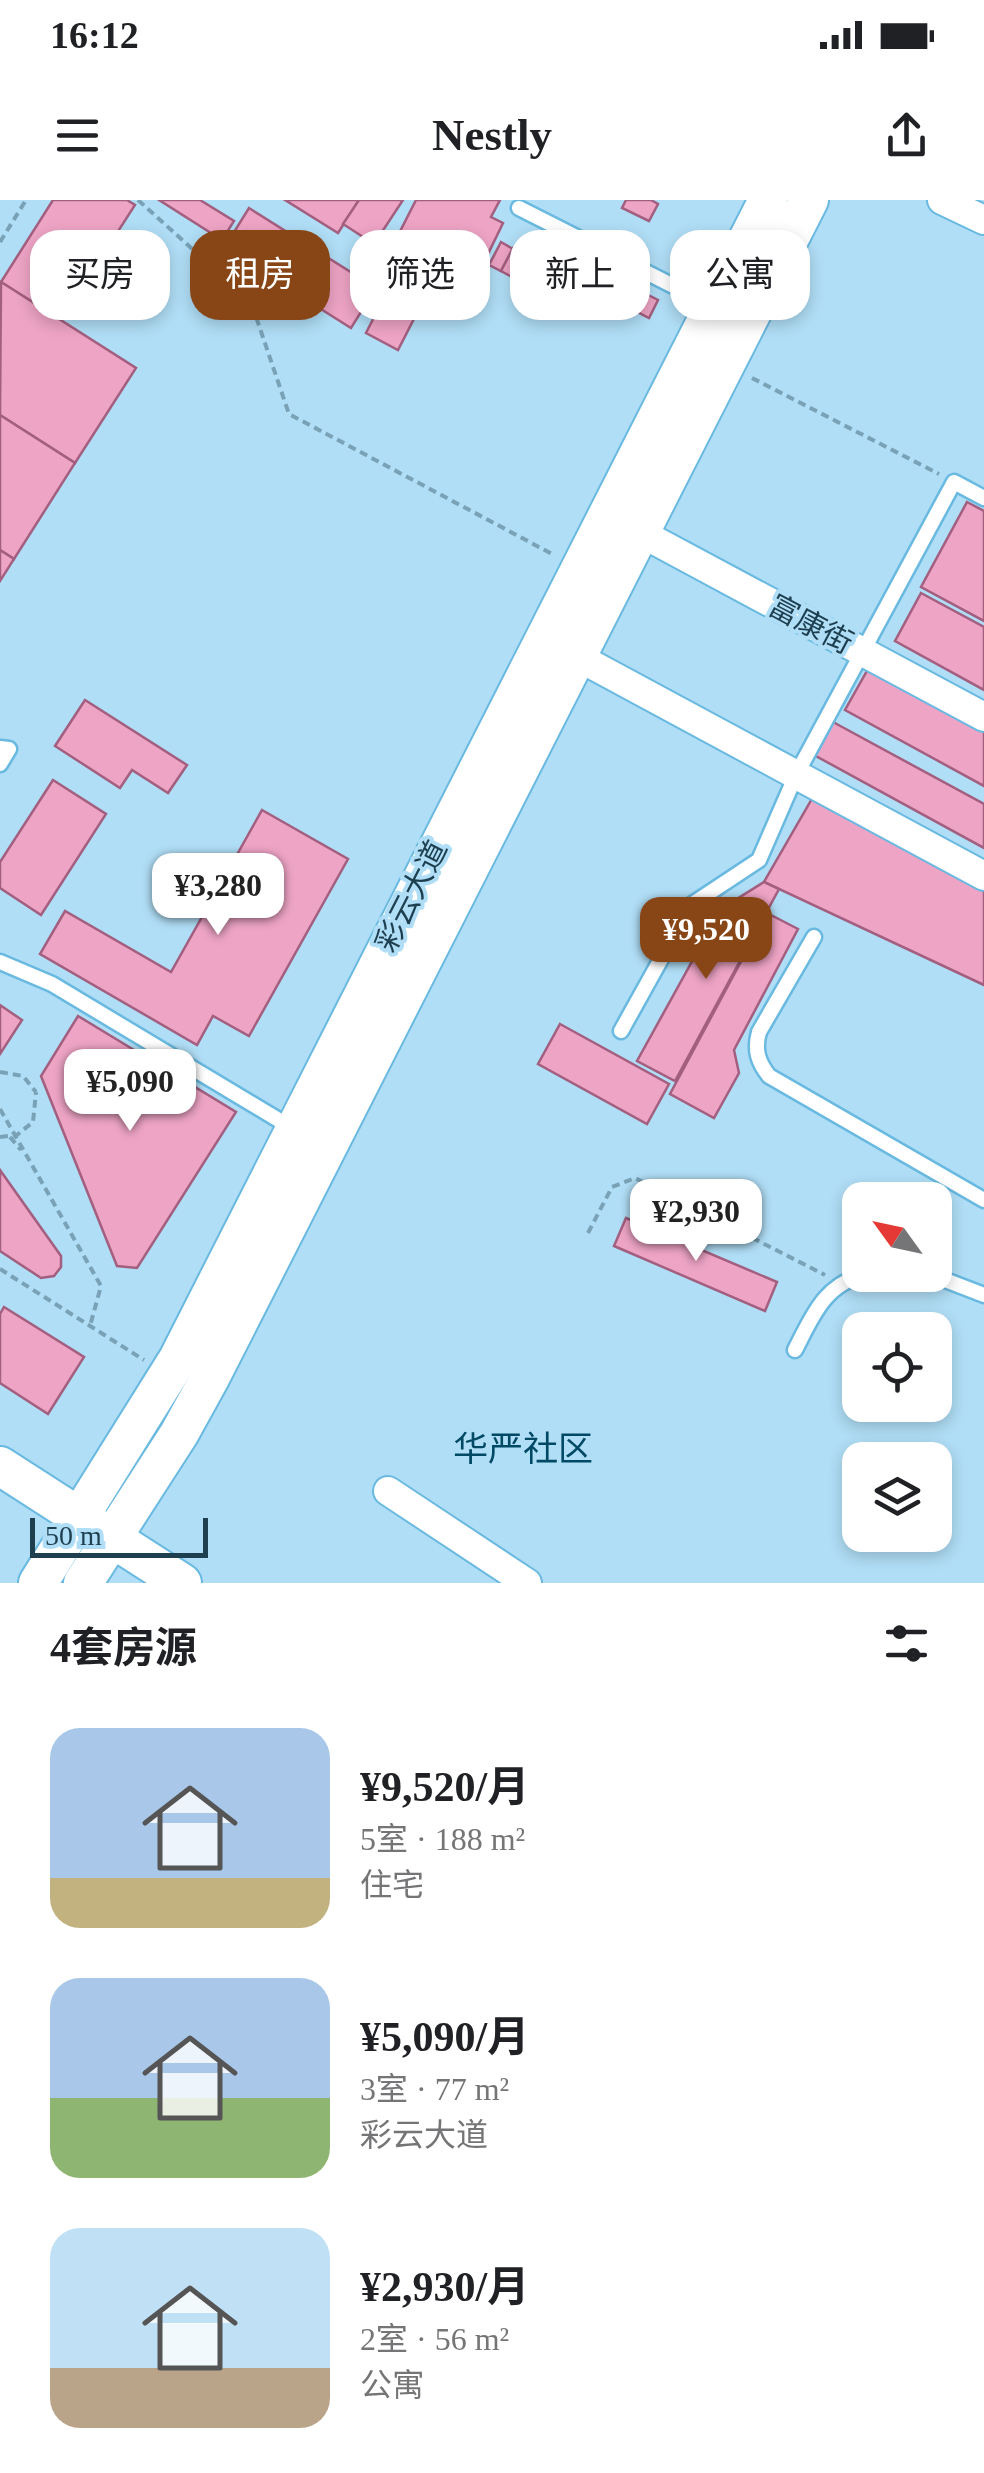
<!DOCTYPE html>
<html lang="zh">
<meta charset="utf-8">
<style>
:root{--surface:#fff;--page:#f6f6f6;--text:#202124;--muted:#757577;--accent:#884515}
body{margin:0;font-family:"Times New Roman","Noto Sans SC",serif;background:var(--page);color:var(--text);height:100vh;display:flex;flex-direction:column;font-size:38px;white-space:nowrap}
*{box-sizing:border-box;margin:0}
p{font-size:32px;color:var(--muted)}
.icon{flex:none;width:55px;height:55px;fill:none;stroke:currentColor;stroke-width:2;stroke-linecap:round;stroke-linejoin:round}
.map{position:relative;height:1383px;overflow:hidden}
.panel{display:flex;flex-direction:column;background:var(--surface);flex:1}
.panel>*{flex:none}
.top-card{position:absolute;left:30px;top:30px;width:925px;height:90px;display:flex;gap:20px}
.needle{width:65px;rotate:303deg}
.tools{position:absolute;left:842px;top:982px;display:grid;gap:20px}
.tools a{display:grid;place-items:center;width:110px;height:110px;border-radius:20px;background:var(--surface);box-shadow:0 5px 15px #0003;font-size:50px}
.scale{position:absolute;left:30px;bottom:25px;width:178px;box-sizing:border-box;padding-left:10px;border:5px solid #1d3f4f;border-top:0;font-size:28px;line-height:35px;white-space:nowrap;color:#1d3f4f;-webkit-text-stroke:8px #b0def6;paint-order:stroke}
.price{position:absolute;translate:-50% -85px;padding:0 22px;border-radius:20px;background:#fff;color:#222;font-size:32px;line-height:65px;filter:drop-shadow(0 2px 5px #0008)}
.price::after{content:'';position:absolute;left:50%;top:60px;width:30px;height:22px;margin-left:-15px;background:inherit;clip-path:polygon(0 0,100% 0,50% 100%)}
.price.selected{background:var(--accent);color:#fff}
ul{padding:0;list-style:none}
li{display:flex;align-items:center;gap:30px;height:250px;padding:0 50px}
li span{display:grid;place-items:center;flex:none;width:280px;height:200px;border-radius:30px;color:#555}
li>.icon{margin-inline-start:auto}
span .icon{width:120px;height:120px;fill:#fffc;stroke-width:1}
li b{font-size:42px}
h2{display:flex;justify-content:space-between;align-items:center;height:120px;padding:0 50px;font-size:42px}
.chip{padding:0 35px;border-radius:30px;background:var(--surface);box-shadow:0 5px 15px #0003;font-size:35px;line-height:90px}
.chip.selected{background:var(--accent);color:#fff}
.status{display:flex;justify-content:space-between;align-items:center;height:70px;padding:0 50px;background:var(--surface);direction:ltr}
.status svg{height:28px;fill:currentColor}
header{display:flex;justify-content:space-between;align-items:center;height:130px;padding:0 50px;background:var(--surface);font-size:45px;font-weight:800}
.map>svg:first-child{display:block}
.building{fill:#eea4c5;stroke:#a35f7f;stroke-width:2.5}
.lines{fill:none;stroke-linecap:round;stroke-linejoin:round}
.service-casing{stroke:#69b9e0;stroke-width:19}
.minor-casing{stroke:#69b9e0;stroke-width:32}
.secondary-casing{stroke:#69b9e0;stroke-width:42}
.path{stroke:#79a2b7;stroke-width:4;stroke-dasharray:8 5;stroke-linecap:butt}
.service{stroke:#fff;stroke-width:14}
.minor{stroke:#fff;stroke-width:28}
.secondary{stroke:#fff;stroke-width:38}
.path-bridge{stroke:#79a2b7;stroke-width:4;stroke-dasharray:8 5;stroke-linecap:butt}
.labels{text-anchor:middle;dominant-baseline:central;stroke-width:8;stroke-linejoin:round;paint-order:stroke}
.street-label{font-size:30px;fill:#1d3f4f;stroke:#b0def6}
.quarter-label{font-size:35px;fill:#004964;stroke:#b0def6}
</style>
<div class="status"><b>16:12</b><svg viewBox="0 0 49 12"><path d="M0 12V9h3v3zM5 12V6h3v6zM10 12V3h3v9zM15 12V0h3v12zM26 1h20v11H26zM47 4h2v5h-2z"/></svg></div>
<header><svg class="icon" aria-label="menu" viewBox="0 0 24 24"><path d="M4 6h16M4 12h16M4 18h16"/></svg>Nestly<svg class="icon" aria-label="share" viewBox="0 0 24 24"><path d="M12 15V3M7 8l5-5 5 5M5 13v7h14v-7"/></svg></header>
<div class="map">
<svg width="984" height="1383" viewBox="0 0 984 1383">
<rect width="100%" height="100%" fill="#b0def6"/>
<!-- building -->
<g class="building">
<polygon points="53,0 127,0 135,5 61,120 1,82"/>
<polygon points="159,0 200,0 234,21 222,40"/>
<polygon points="285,0 359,0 338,33"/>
<polygon points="359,0 403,0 374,44 343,24"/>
<polygon points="416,0 500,0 491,17 503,23 488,54 454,36 431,80 387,57"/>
<polygon points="626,0 651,0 658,4 649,21 622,8"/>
<polygon points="249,8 376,88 351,128 224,48"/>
<polygon points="501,42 513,49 501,71 489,65"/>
<polygon points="513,48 535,59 523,83 501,71"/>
<polygon points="538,55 582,78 568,105 523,83"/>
<polygon points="589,65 611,76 590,116 568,105"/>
<polygon points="611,76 658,100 649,118 601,93"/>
<polygon points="1,82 136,168 75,263 0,215"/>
<polygon points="388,90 420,107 398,150 366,133"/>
<polygon points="0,215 75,263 14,359 0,350"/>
<polygon points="967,302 984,311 984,421 921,387"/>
<polygon points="0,350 14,359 0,381"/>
<polygon points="921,393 984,427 984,490 895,441"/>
<polygon points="872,462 984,523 984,586 845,510"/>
<polygon points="85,500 187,565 168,593 132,570 120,588 55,546"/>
<polygon points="833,522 984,604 984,648 814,555"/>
<polygon points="53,580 106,614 41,715 0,688 0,662"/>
<polygon points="813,597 984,691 984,785 764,682"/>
<polygon points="262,610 348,659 249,836 213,816 197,845 40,754 65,711 171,772"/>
<polygon points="764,682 779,689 675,881 637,861 721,709"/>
<polygon points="767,713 798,729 734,850 739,873 714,918 670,894"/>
<polygon points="0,805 22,820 0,854"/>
<polygon points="78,816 236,912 137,1068 117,1066 41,876"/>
<polygon points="560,824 669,884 647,924 538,864"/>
<polygon points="0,970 61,1056 61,1067 54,1076 41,1078 0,1051"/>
<polygon points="626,1018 777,1082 765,1111 614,1046"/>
<polygon points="4,1107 84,1157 48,1214 0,1183 0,1114"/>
</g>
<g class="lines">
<defs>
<g id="service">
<polyline points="519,8 713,106"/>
<polyline points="0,548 9,549 0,564"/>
<path d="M 814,737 L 759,832 C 754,850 758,862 769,876 L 984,1000"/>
<polyline points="0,762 52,784 292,928"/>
<polyline points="621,831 691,705 759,660 796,575 954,282 984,298"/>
<polyline points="932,1075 984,1095"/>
<path d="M 795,1150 C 812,1117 825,1083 865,1075"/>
</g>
<g id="minor">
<polyline points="942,0 984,20"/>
<polyline points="639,332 984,517"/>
<polyline points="576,456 984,676"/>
<polyline points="388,1291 527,1383"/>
</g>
<g id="secondary">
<polyline points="0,1266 182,1383"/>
<polyline points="38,1383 178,1159 768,0"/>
<polyline points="83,1383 179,1234 211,1176 809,0"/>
</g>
</defs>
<!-- service casing -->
<use href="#service" class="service-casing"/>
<!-- minor casing -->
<use href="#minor" class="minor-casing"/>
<!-- secondary casing -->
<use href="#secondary" class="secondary-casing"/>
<!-- path -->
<g class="path">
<polyline points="138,0 251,102 289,214 554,355"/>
<polyline points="0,42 26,0"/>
<polyline points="752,178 939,274"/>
<polyline points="0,872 23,876 36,892"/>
<polyline points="0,909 101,1086 90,1126"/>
<polyline points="10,937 21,950"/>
<polyline points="588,1033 612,987 635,978 825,1075"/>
<polyline points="0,1069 144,1160"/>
</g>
<!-- service -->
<use href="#service" class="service"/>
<!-- minor -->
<use href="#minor" class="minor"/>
<!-- secondary -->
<use href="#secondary" class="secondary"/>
<!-- path-bridge -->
<polyline class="path-bridge" points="0,937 17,935 33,922 36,892"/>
</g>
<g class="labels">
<!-- street labels -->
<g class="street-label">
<text transform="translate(811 424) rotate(28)">富康街</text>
<text transform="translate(411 696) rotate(-63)">彩云大道</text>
</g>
<!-- quarter labels -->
<g class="quarter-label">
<text x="523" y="1249">华严社区</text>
</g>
</g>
</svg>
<div class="tools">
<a><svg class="needle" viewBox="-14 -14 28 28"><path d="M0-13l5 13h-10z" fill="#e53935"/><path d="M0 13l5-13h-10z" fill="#757577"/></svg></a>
<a><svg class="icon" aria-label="locate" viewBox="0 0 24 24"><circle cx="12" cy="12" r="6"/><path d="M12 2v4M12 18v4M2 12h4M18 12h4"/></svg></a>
<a><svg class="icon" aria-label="layers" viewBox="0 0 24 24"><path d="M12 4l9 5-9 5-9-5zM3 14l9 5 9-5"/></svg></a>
</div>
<div class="scale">50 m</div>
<b class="price" style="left:218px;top:738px">¥3,280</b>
<b class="price selected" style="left:706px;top:782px">¥9,520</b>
<b class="price" style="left:130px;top:934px">¥5,090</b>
<b class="price" style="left:696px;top:1064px">¥2,930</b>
<div class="top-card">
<a class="chip">买房</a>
<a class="chip selected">租房</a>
<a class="chip">筛选</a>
<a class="chip">新上</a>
<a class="chip">公寓</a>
</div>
</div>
<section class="panel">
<h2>4套房源<svg class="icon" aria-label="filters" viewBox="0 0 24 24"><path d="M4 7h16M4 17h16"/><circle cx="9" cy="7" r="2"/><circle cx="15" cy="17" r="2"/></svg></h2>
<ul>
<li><span style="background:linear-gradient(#a9c7e8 75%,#c2b280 0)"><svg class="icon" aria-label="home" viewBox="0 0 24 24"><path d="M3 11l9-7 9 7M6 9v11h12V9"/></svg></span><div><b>¥9,520/月</b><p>5室 · 188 m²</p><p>住宅</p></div></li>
<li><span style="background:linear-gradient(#a9c7e8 60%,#8fb573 0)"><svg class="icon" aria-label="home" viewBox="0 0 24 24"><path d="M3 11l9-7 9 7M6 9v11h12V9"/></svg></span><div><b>¥5,090/月</b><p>3室 · 77 m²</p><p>彩云大道</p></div></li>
<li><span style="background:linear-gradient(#bfe0f5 70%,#b9a48a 0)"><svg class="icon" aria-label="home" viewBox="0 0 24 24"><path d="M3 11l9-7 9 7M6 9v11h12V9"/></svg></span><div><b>¥2,930/月</b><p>2室 · 56 m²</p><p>公寓</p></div></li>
</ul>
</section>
